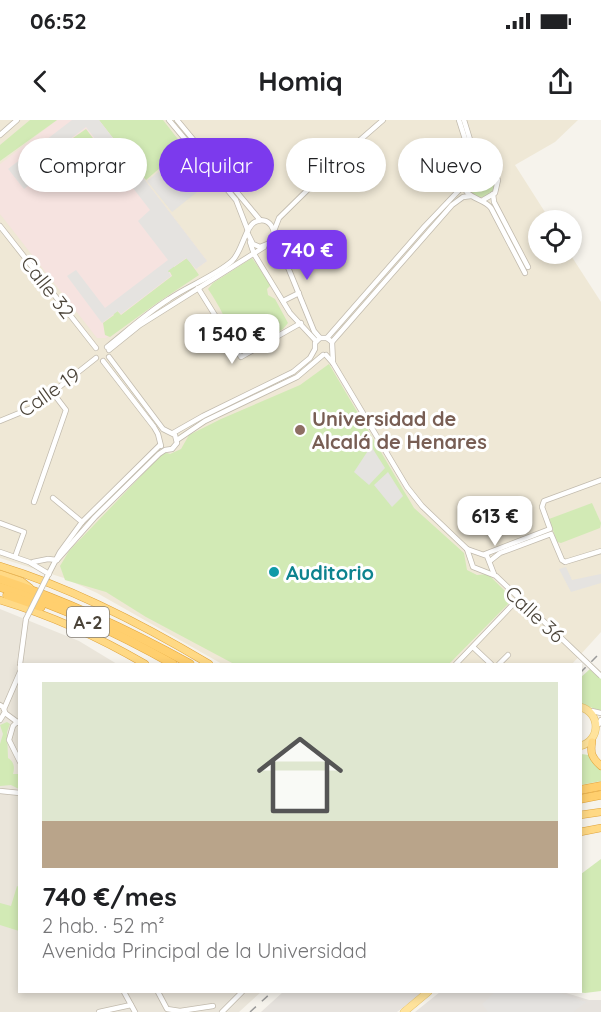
<!DOCTYPE html>
<html lang="es">
<meta charset="utf-8">
<style>
:root{--surface:#fff;--page:#f2f2f2;--text:#202124;--muted:#757577;--accent:#7c3aed}
body{margin:0;font-family:Quicksand,sans-serif;background:var(--page);color:var(--text);height:100vh;display:flex;flex-direction:column;font-size:22px;white-space:nowrap}
*{box-sizing:border-box;margin:0}
p{font-size:20px;color:var(--muted)}
.icon{flex:none;width:33px;height:33px;fill:none;stroke:currentColor;stroke-width:2;stroke-linecap:round;stroke-linejoin:round}
.map{position:relative;flex:1;overflow:hidden}
.sheet{position:absolute;left:18px;top:543px;width:564px;height:330px;display:flex;flex-direction:column;background:var(--surface);border-radius:0px;box-shadow:0 3px 9px #0003}
.sheet>*{flex:none}
.hud{position:absolute;left:18px;top:18px;width:566px;height:54px;display:flex;gap:12px}
.tools{position:absolute;left:528px;top:90px;display:grid;gap:12px}
.tools a{display:grid;place-items:center;width:54px;height:54px;border-radius:50%;background:var(--surface);box-shadow:0 3px 9px #0003;font-size:30px}
.price{position:absolute;translate:-50% -51px;padding:0 14px;border-radius:12px;background:#fff;color:#222;font-size:20px;line-height:39px;filter:drop-shadow(0 2px 3px #0008)}
.price::after{content:'';position:absolute;left:50%;top:36px;width:18px;height:14px;margin-left:-9px;background:inherit;clip-path:polygon(0 0,100% 0,50% 100%)}
.price.selected{background:var(--accent);color:#fff}
ul{padding:0;list-style:none}
li{display:grid;align-content:center;gap:12px;height:318px;padding:0 24px}
li span{display:grid;place-items:center;height:186px;border-radius:0px;color:#555}
li>.icon{margin-inline-start:auto}
span .icon{width:108px;height:108px;fill:#fffc;stroke-width:1}
li b{font-size:26px}
.pill{padding:0 21px;border-radius:27px;background:var(--surface);box-shadow:0 3px 9px #0003;font-size:21px;line-height:54px}
.pill.selected{background:var(--accent);color:#fff}
.status{display:flex;justify-content:space-between;align-items:center;height:42px;padding:0 30px;background:var(--surface);direction:ltr}
.status svg{height:16px;fill:currentColor}
header{display:flex;justify-content:space-between;align-items:center;height:78px;padding:0 24px;background:var(--surface);font-size:27px;font-weight:700}
.map>svg:first-child{display:block}
.residential{fill:#eae5da}
.industrial{fill:#e6e2dd}
.education{fill:#efe8d6}
.medical{fill:#f6e3e0}
.green{fill:#d2eab5}
.parking{fill:#e5e3e0}
.lines{fill:none;stroke-linecap:round;stroke-linejoin:round}
.minor-casing{stroke:#c2bbae;stroke-width:6}
.primary-casing{stroke:#e6c16a;stroke-width:8}
.trunk-casing{stroke:#e0a43c;stroke-width:8}
.motorway-casing{stroke:#e0a43c;stroke-width:9}
.minor{stroke:#fff;stroke-width:4.5}
.primary{stroke:#ffe39c;stroke-width:7}
.trunk{stroke:#ffd985;stroke-width:7}
.motorway{stroke:#ffcf6e;stroke-width:8}
.rail{stroke:#9a9a9a;stroke-width:1.5;stroke-dasharray:8 8;stroke-linecap:butt}
.minor-bridge-casing{stroke:#c2bbae;stroke-width:6;stroke-linecap:butt}
.minor-bridge{stroke:#fff;stroke-width:4.5}
.education-dot{fill:#8d6e63;stroke:#fff;stroke-width:2}
.culture-dot{fill:#0f9aa8;stroke:#fff;stroke-width:2}
.labels{text-anchor:middle;dominant-baseline:central;stroke-width:6;stroke-linejoin:round;paint-order:stroke}
.shield{fill:#fff;stroke:#817c74;stroke-width:1.5}
.shield-label{font-size:18px;font-weight:bold;fill:#4b4439}
.street-label{font-size:20px;fill:#4b4439;stroke:#fff}
.education-label{font-size:20px;font-weight:bold;fill:#785e54;stroke:#fff;text-anchor:start}
.culture-label{font-size:20px;font-weight:bold;fill:#0d838f;stroke:#fff;text-anchor:start}
</style>
<div class="status"><b>06:52</b><svg viewBox="0 0 49 12"><path d="M0 12V9h3v3zM5 12V6h3v6zM10 12V3h3v9zM15 12V0h3v12zM26 1h20v11H26zM47 4h2v5h-2z"/></svg></div>
<header><svg class="icon" aria-label="back" viewBox="0 0 24 24"><path d="M15 5l-7 7 7 7"/></svg>Homiq<svg class="icon" aria-label="share" viewBox="0 0 24 24"><path d="M12 15V3M7 8l5-5 5 5M5 13v7h14v-7"/></svg></header>
<div class="map">
<svg width="601" height="892" viewBox="0 0 601 892">
<rect width="100%" height="100%" fill="#f6f3ec"/>
<!-- residential -->
<polygon class="residential" points="0,489 79,521 117,544 20,544 20,872 261,872 239,892 0,892"/>
<!-- industrial -->
<g class="industrial">
<polygon points="283,872 423,872 397,892 261,892"/>
<polygon points="440,872 563,872 589,880 601,880 601,892 415,892"/>
</g>
<!-- education -->
<polygon class="education" points="0,0 578,0 555,22 515,45 550,100 538,100 538,134 570,134 601,182 601,512 572,544 222,544 97,473 64,458 0,438"/>
<!-- medical -->
<polygon class="medical" points="57,0 99,0 207,141 106,218 97,218 0,94 0,44"/>
<!-- green -->
<g class="green">
<polygon points="30,0 57,0 0,41 0,25"/>
<polygon points="99,0 163,0 184,27 146,60"/>
<polygon points="86,9 106,35 104,55 102,57 73,18"/>
<circle cx="482" cy="63" r="14"/>
<polygon points="187,138 199,155 157,183 110,217 105,215 103,203 114,195 108,188 112,185 121,195 172,156 170,152 167,152 170,143 174,147"/>
<path d="M 252,138 L 271,165 L 267,169 L 268,175 L 275,179 L 288,203 L 283,209 L 243,233 C 231,220 230,215 225,199 C 222,191 213,176 208,169 L 213,163 Z"/>
<polygon points="329,244 414,388 464,433 467,450 477,455 488,454 513,479 449,544 234,544 146,497 106,472 65,460 60,446 69,431 164,332 170,334 181,329 189,315 221,299 300,265"/>
<polygon points="592,383 601,403 600,408 561,423 557,422 549,399"/>
<polygon points="590,549 601,559 601,591 581,584 580,558"/>
<path d="M 7,602 L 10,604 L 7,612 L 8,638 C 14,642 15,647 13,654 L 19,654 L 19,669 L 11,665 L 0,666 L 0,624 L 3,614 L 0,605 Z"/>
<polygon points="581,634 589,635 601,648 601,661 581,665"/>
<polygon points="601,739 601,871 585,873 578,872 580,872 581,754"/>
<polygon points="17,766 19,767 19,811 0,805 0,783 11,786"/>
</g>
<!-- parking -->
<g class="parking">
<polygon points="72,0 99,0 207,141 196,149 186,138 168,151 171,156 121,194 118,191 102,203 67,156 76,150 105,188 168,140 138,101 150,90 86,7 49,35 56,44 24,69 9,50 8,49"/>
<polygon points="188,30 212,60 172,92 147,61 177,37 179,40"/>
<polygon points="371,326 385,348 369,365 354,352"/>
<polygon points="388,352 403,376 392,387 374,365"/>
<polygon points="566,447 572,460 601,454 601,463 571,472 559,449"/>
<polygon points="495,872 557,872 586,882 573,892 488,892 482,884"/>
</g>
<g class="lines">
<defs>
<g id="minor">
<polyline points="169,0 236,80 248,111"/>
<polyline points="177,0 260,100"/>
<polyline points="459,0 471,38 471,49"/>
<polyline points="464,0 475,36 483,46"/>
<polyline points="0,15 17,0"/>
<polyline points="493,74 494,82 528,147"/>
<path d="M 483,80 L 495,73 L 498,60 L 491,49 L 479,46 C 472,48 467,52 465,59 C 460,79 483,77 491,88 L 525,153"/>
<polyline points="0,106 96,228"/>
<polyline points="274,111 279,98 344,34 383,0"/>
<polyline points="274,119 283,135 314,211 320,218"/>
<polyline points="250,122 254,134 290,193 316,221"/>
<polyline points="198,168 241,237 301,203"/>
<polyline points="283,181 299,173"/>
<polyline points="327,218 425,106 464,65"/>
<polyline points="332,222 452,85 463,77 471,76"/>
<path d="M 107,227 C 127,211 147,193 169,179 C 188,166 215,156 232,141 C 242,132 245,107 255,102 C 269,95 278,111 272,122 L 260,127 L 253,124 L 248,114"/>
<polyline points="109,230 140,205 264,127"/>
<polyline points="326,235 333,243 407,367 422,386 467,429 473,447 496,456 558,515"/>
<polyline points="103,241 154,307 158,314 161,326"/>
<polyline points="0,301 34,287 96,238"/>
<polyline points="173,313 203,296 293,252 310,238 315,229 315,223 320,218 327,218 332,222 333,243"/>
<polyline points="177,320 205,301 297,257 323,235"/>
<polyline points="53,378 82,402"/>
<polyline points="34,382 66,290 53,273"/>
<polyline points="0,403 24,412 15,437"/>
<polyline points="467,429 487,436 494,454"/>
<polyline points="0,432 29,442 49,454"/>
<polyline points="485,434 550,409 542,387 544,381 601,360"/>
<polyline points="57,440 95,397 159,334 165,330 172,329 177,323 175,315 163,309 109,237"/>
<polyline points="490,441 500,433 551,414 562,440 565,442 601,431"/>
<polyline points="33,442 48,439 57,440"/>
<polyline points="47,457 60,432 82,402 160,325"/>
<polyline points="473,527 491,544"/>
<polyline points="20,544 26,499"/>
<polyline points="456,544 519,478"/>
<polyline points="499,544 508,535"/>
<polyline points="0,585 3,587 5,592 0,600"/>
<polyline points="4,589 20,552"/>
<polyline points="592,591 601,593"/>
<polyline points="5,593 20,604"/>
<polyline points="17,602 13,606 9,620 20,642"/>
<polyline points="599,604 601,600"/>
<polyline points="0,671 20,673"/>
<polyline points="124,872 135,892"/>
<polyline points="158,872 167,889 180,891 213,886"/>
<polyline points="99,892 131,885"/>
<polyline points="222,892 242,872"/>
</g>
<g id="primary">
<path d="M 580,587 C 601,592 601,621 580,626"/>
<polyline points="404,892 428,872"/>
</g>
<g id="trunk">
<path d="M 0,446 C 73,468 144,505 209,544"/>
<polyline points="0,454 21,461 30,468"/>
<path d="M 0,480 C 50,495 99,517 145,544"/>
<path d="M 592,622 C 590,633 592,638 601,646"/>
<polyline points="580,695 601,692"/>
<polyline points="580,712 601,708"/>
</g>
<g id="motorway">
<path d="M 0,459 C 66,481 129,510 190,544"/>
<path d="M 0,467 C 60,486 118,513 173,544"/>
<polyline points="7,475 41,487"/>
<polyline points="580,670 601,666"/>
<polyline points="580,679 601,675"/>
</g>
</defs>
<!-- minor casing -->
<use href="#minor" class="minor-casing"/>
<!-- primary casing -->
<use href="#primary" class="primary-casing"/>
<!-- trunk casing -->
<use href="#trunk" class="trunk-casing"/>
<!-- motorway casing -->
<use href="#motorway" class="motorway-casing"/>
<!-- minor -->
<use href="#minor" class="minor"/>
<!-- primary -->
<use href="#primary" class="primary"/>
<!-- trunk -->
<use href="#trunk" class="trunk"/>
<!-- motorway -->
<use href="#motorway" class="motorway"/>
<!-- rail -->
<g class="rail">
<polyline points="580,553 601,532"/>
<polyline points="250,892 272,872"/>
</g>
<defs>
<g id="minor-bridge">
<polyline points="26,499 47,457"/>
<polyline points="558,515 601,556"/>
</g>
</defs>
<!-- minor-bridge casing -->
<use href="#minor-bridge" class="minor-bridge-casing"/>
<!-- minor-bridge -->
<use href="#minor-bridge" class="minor-bridge"/>
</g>
<!-- markers -->
<circle class="education-dot" cx="300" cy="310" r="6"/>
<circle class="culture-dot" cx="274" cy="452" r="6"/>
<g class="labels">
<!-- shield labels -->
<rect class="shield" x="67" y="487" width="42" height="30" rx="4.5"/>
<g class="shield-label">
<text x="88" y="502">A-2</text>
</g>
<!-- street labels -->
<g class="street-label">
<text transform="translate(48 167) rotate(52)">Calle 32</text>
<text transform="translate(49 272) rotate(-35)">Calle 19</text>
<text transform="translate(535 494) rotate(43)">Calle 36</text>
</g>
<!-- education labels -->
<g class="education-label">
<text x="312" y="298">Universidad de<tspan x="312" dy="23">Alcalá de Henares</tspan></text>
</g>
<!-- culture labels -->
<g class="culture-label">
<text x="286" y="452">Auditorio</text>
</g>
</g>
</svg>
<div class="tools">
<a><svg class="icon" aria-label="locate" viewBox="0 0 24 24"><circle cx="12" cy="12" r="6"/><path d="M12 2v4M12 18v4M2 12h4M18 12h4"/></svg></a>
</div>
<b class="price selected" style="left:307px;top:161px">740 €</b>
<b class="price" style="left:232px;top:245px">1 540 €</b>
<b class="price" style="left:495px;top:427px">613 €</b>
<div class="hud">
<a class="pill">Comprar</a>
<a class="pill selected">Alquilar</a>
<a class="pill">Filtros</a>
<a class="pill">Nuevo</a>
</div>
<section class="sheet">
<ul>
<li><span style="background:linear-gradient(#dfe7d0 75%,#b9a48a 0)"><svg class="icon" aria-label="home" viewBox="0 0 24 24"><path d="M3 11l9-7 9 7M6 9v11h12V9"/></svg></span><div><b>740 €/mes</b><p>2 hab. · 52 m²</p><p>Avenida Principal de la Universidad</p></div></li>
</ul>
</section>
</div>
